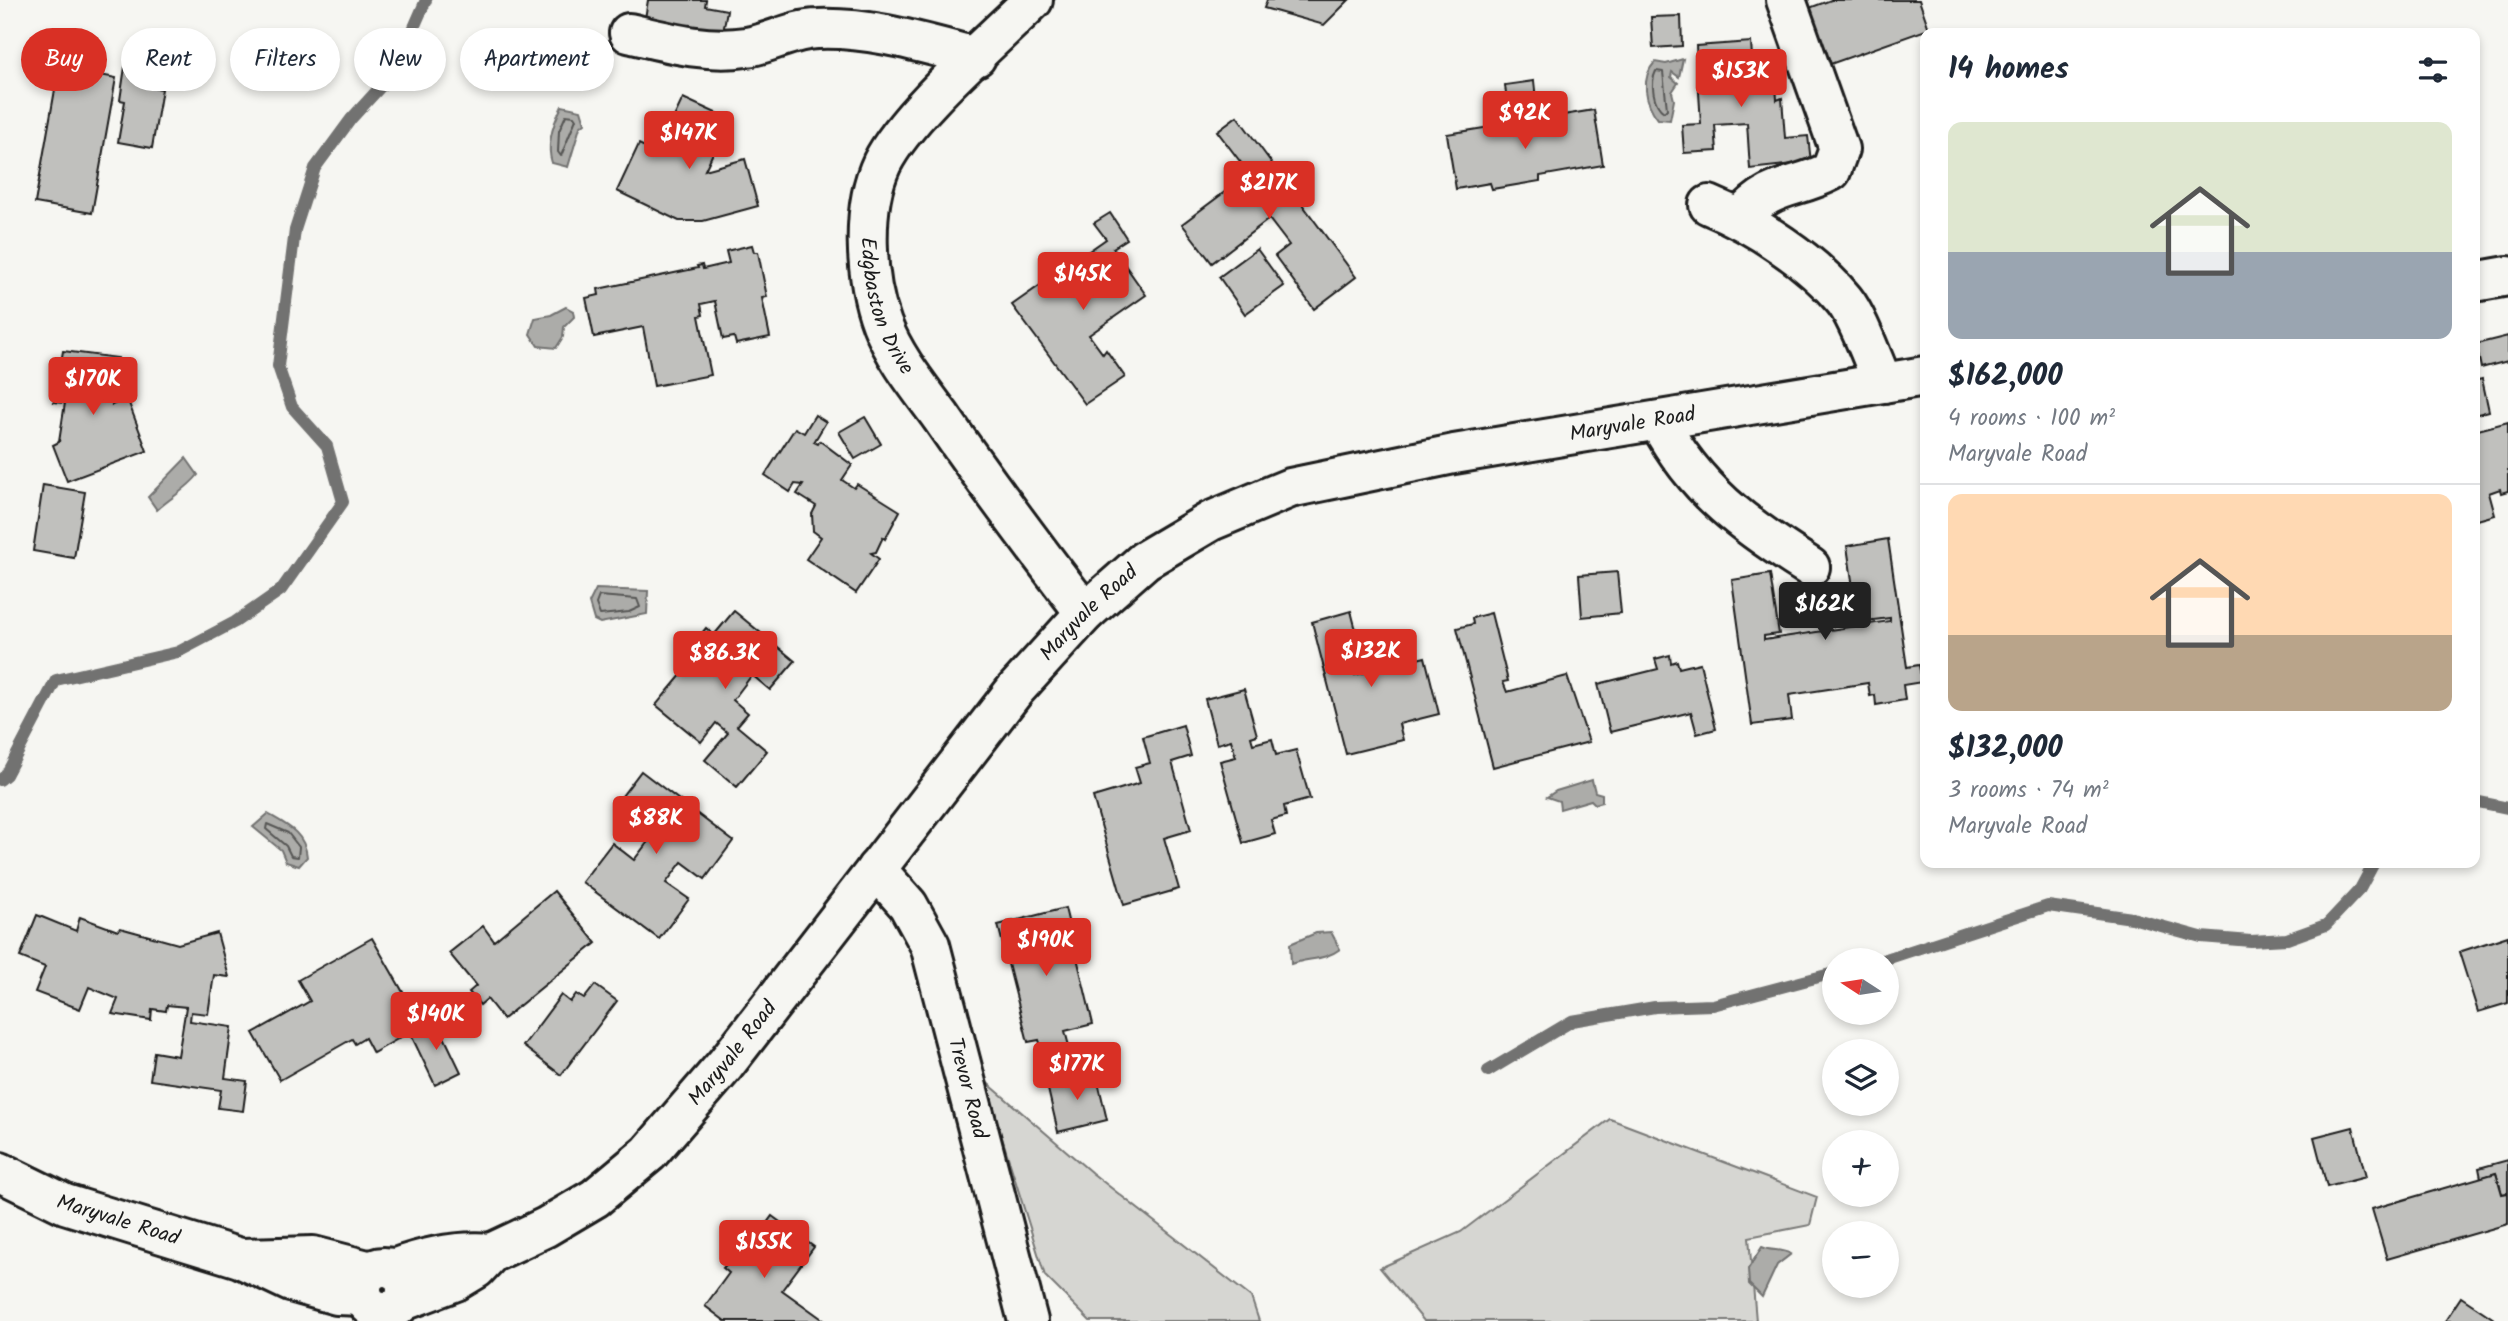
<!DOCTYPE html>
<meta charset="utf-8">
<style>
:root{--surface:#fff;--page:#f6f6f7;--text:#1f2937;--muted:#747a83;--line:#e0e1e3;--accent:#d93025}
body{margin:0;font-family:Kalam,sans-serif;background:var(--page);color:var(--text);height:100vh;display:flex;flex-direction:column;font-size:26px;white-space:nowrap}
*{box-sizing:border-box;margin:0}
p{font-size:23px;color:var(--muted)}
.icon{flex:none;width:38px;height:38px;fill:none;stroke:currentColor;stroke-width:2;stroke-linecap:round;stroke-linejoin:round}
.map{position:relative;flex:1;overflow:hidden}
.sheet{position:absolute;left:1920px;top:28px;width:560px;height:840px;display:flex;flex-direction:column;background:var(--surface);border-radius:14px;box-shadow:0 4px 10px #0003}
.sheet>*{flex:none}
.guide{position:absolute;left:21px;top:28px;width:665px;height:63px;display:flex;gap:14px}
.needle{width:46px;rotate:282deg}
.fabs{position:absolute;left:1822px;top:948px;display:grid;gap:14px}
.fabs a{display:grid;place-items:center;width:77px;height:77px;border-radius:50%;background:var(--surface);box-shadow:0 4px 10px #0003;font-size:35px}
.price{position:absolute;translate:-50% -60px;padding:0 16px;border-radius:7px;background:var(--accent);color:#fff;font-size:23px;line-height:46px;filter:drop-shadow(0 2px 4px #0008)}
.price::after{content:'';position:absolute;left:50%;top:42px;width:21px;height:16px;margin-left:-10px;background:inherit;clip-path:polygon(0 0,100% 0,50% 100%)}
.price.selected{background:#222;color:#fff}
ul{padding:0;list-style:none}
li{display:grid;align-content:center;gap:14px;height:371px;padding:0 28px}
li+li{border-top:2px solid var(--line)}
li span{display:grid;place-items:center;height:217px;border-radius:14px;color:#555}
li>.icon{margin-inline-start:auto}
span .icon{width:126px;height:126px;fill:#fffc;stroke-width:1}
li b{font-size:30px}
h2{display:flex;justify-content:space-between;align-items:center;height:84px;padding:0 28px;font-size:30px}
.chip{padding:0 24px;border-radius:32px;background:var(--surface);box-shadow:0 4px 10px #0003;font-size:24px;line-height:63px}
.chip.selected{background:var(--accent);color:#fff}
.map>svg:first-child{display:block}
.green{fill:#d6d6d2;stroke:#797977;stroke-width:2}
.water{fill:#acaca9;stroke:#727271;stroke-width:2}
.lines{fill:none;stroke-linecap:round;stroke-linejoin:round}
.shore{stroke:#565654;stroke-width:2}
.stream{stroke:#727271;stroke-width:12}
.building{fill:#c0c0bd;stroke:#1c1c1c;stroke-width:2}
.street-casing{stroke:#1c1c1c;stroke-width:44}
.secondary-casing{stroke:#1c1c1c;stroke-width:44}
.street{stroke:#f6f6f2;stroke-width:38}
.secondary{stroke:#f6f6f2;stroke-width:38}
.labels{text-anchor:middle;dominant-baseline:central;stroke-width:7;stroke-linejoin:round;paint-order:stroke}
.street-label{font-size:21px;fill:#1c1c1c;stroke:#f6f6f2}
</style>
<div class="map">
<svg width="2508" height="1321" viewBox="0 0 2508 1321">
<rect width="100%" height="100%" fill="#f6f6f2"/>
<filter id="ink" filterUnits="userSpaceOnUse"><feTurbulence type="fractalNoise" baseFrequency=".0143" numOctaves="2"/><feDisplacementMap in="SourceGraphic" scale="14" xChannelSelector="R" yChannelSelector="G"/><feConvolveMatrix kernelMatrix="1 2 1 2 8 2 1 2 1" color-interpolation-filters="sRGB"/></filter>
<g filter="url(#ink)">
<!-- green -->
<g class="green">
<polygon points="984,1080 1092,1173 1251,1297 1259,1321 1090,1321 1045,1276"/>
<polygon points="1610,1119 1817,1197 1810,1225 1749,1237 1756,1321 1424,1321 1380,1268 1461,1232"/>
</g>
<!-- water -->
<g class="water">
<path d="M 1683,59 L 1679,77 L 1672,72 L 1671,77 L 1678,83 L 1672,92 L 1674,100 L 1670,120 L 1658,119 C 1645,103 1640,78 1655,62 L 1666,64 Z"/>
<path d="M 562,106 L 581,110 L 585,123 L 580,127 L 568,167 L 552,163 C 546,145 554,122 562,106 Z"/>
<polygon points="566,307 573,311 574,317 564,327 563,337 556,348 538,346 530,334 535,318 551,315"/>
<path d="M 186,458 L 198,475 C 186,490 171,497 157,510 L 148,497 Z"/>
<polygon points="596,589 648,591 647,614 600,623 594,620 589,603"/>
<polygon points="1592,780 1595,792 1602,794 1602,802 1595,804 1591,800 1560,809 1559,801 1547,797 1556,791"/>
<path d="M 268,814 C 287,825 305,833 307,857 L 299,866 L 286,862 L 281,850 L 253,827 Z"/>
<path d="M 1331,932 L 1340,949 C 1326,960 1309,958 1291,964 L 1290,944 L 1316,933 Z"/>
<path d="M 1762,1247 C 1772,1252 1781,1248 1791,1254 L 1777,1265 L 1762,1297 L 1749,1284 L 1748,1269 Z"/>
</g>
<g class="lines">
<!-- shore -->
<g class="shore">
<path d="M 1656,71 L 1663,72 L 1667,109 L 1664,112 C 1653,105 1650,83 1656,71 Z"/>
<polygon points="566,115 574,116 576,119 561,156 558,152 559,131"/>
<polygon points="599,596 637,599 640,607 629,612 600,615 596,604"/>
<polygon points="267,824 288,833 299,847 298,857 291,856 286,846 266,829"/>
</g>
<!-- stream -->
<g class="stream">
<polyline points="0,780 6,775 56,680 178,652 235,622 281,590 343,502 327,446 292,407 278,366 295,230 315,168 351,119 395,71 426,0"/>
<polyline points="2474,801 2508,808"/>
<polyline points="1880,961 2048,906 2132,918 2201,937 2251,941 2287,939 2326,925 2360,889 2374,863"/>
<polyline points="1488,1071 1572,1021 1655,1007 1713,1005 1834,973"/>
</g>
</g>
<!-- building -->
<g class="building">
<polygon points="648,0 706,0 705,6 727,10 721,44 643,31"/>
<polygon points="1267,0 1349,0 1324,25 1264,8"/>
<polygon points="1831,0 1919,0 1929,29 1822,67 1801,11"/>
<polygon points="1681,16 1682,46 1653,48 1651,17"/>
<polygon points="1751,42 1754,86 1776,85 1777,100 1782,98 1785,138 1808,136 1811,162 1750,169 1747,123 1715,125 1717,151 1684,153 1682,125 1701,124 1696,46"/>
<polygon points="59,67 116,78 92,213 35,203"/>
<polygon points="125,67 154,72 151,87 162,89 152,148 118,142 125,101 120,100"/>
<polygon points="1534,81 1537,109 1508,112 1505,85"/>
<polygon points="683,98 729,119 705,170 745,159 758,206 703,221 679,221 617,191 639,144 657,153"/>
<polygon points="1594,110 1603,165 1540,176 1540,181 1492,189 1490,183 1456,189 1447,134"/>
<polygon points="1237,116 1356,277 1314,309 1275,256 1289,245 1269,219 1212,263 1182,224 1242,179 1235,170 1242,164 1217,131"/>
<polygon points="1110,213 1127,239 1113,248 1146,295 1089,335 1103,354 1106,350 1125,377 1085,404 1012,305 1106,239 1094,223"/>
<polygon points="752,245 754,252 758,252 767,297 762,298 770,337 736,344 734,337 723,339 715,301 701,304 703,315 699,316 711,375 654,386 643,327 594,337 586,298 599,295 598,289 698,268 697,266 702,265 703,269 729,263 726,251"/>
<polygon points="1257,249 1284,286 1245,314 1219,277"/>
<polygon points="2508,336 2508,361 2481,368 2476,344"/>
<polygon points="63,351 118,358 112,405 127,398 147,451 67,481 53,445 59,442 65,403 54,402"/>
<polygon points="2482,379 2489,411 2474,415 2474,381"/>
<polygon points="815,415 826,422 814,442 818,444 820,441 852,465 842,480 854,488 857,484 900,511 885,539 883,537 876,552 871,553 879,559 856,593 806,559 821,537 813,531 812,514 816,506 797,494 803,485 795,484 790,492 765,475 795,428 804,433"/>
<polygon points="865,417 881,444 855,459 839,432"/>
<polygon points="2508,422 2508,491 2501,493 2500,489 2489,493 2495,515 2474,521 2474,431"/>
<polygon points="43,485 85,492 74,558 33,551"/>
<polygon points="1888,539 1907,667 1919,665 1922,682 1903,685 1905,700 1876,705 1875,695 1870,696 1868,683 1789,695 1792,720 1752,725 1732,580 1770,574 1779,634 1764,636 1764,640 1890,621 1890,618 1858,622 1847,546"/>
<polygon points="1617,572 1621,613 1582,617 1579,575"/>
<polygon points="734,611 795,661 770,690 752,675 733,700 748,713 737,726 767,751 737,787 705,760 728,733 716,723 701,742 656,705 692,662 684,655 706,628 714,635"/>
<polygon points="1351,611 1362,653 1350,655 1355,675 1425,657 1439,714 1399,724 1403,740 1346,754 1312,622"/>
<polygon points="1491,613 1508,681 1503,682 1507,692 1567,676 1589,742 1493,767 1457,628 1473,624 1472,618"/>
<polygon points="1670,655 1671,663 1677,661 1679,668 1700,663 1716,729 1697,734 1691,712 1610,732 1598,684 1658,669 1655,659"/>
<polygon points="1244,689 1257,735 1251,737 1253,744 1272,739 1276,755 1296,750 1310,799 1284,806 1286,816 1271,820 1275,834 1243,843 1220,761 1236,757 1231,740 1217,744 1205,699"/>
<polygon points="1183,725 1191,756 1172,762 1191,830 1164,838 1179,889 1124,905 1093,797 1140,783 1135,767 1150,763 1143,737"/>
<polygon points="641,771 733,841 705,879 682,862 666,883 689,899 659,939 582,882 612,843 634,860 653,835 613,808"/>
<polygon points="554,891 596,943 503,1019 487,999 480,1005 469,992 476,986 449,953 483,926 494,941"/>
<polygon points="1065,908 1093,1024 1065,1031 1069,1046 1043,1052 1039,1040 1028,1042 998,925"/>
<polygon points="37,915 76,931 80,917 118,931 120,928 178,944 217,933 229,977 214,975 208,1014 191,1012 190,1021 232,1027 225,1078 247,1081 243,1111 218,1108 221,1090 150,1080 154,1052 178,1056 186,1007 167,1005 166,1011 152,1009 151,1020 112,1014 118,999 89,987 80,1009 35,992 45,967 20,957"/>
<polygon points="2508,936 2508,1003 2478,1012 2459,952"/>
<polygon points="372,938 416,1015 397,1026 403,1036 373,1053 365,1038 355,1044 352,1039 280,1080 253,1033 310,1001 298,980"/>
<polygon points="595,985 617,1001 561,1075 523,1046 561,995 570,1002 576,994 584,999"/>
<polygon points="436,1020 461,1072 435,1085 410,1033"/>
<polygon points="1096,1073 1107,1120 1058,1132 1047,1085"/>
<polygon points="2353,1127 2366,1177 2327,1187 2314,1137"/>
<polygon points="2508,1160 2508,1193 2502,1194 2496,1173 2481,1178 2479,1168"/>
<polygon points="2496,1173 2502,1194 2508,1193 2508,1224 2387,1259 2372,1209"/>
<polygon points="772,1216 814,1247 782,1290 825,1321 725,1321 705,1306 729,1273 723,1268 731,1259 737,1264"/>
<polygon points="2461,1297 2497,1321 2445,1321"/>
</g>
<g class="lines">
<defs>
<g id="street">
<path id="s1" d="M 1033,0 C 991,42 907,113 882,163 C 861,207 865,279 882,324 C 895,358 920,388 941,417 C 987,484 1036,549 1085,613"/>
<path d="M 629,33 C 667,42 706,53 746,47 C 770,44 793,29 818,29 C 872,27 925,44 976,57"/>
<path d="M 1709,205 C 1755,224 1812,261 1844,300 C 1858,317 1873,361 1883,383"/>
<path d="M 1741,218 C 1771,182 1795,190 1831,171 L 1839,149 L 1786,0"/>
<path d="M 1659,422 C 1696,491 1745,526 1810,567"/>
<path id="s2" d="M 876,869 L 908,905 L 930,945 L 1028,1321"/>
</g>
<g id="secondary">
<polyline points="2474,282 2508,276"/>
<path id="s3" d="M 0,1172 L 65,1204 L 240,1258 L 291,1282 L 337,1295 L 363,1296"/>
<polyline points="242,1258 313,1256 371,1271"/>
<circle cx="384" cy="1289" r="22"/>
<path d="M 393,1269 C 425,1257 457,1250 491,1253"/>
<path id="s4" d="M 403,1301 L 456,1281 L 476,1269 L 491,1253 L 546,1227 L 595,1198 L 649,1153 L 725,1065 L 1015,690 L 1085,613 L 1145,560 L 1211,521 L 1290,488 L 1454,454 L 1925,376"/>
</g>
</defs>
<!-- street casing -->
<use href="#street" class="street-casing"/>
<!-- secondary casing -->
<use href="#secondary" class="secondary-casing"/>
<!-- street -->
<use href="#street" class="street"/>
<!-- secondary -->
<use href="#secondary" class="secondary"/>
</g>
</g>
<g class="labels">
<!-- street labels -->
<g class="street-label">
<text stroke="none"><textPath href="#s1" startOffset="371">Edgbaston Drive</textPath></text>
<text stroke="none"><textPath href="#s4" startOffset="1575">Maryvale Road</textPath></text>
<text stroke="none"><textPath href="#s4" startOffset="987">Maryvale Road</textPath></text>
<text stroke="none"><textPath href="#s4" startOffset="420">Maryvale Road</textPath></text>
<text stroke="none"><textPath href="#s2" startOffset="242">Trevor Road</textPath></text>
<text stroke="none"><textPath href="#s3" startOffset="128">Maryvale Road</textPath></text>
</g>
</g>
</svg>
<div class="fabs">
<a><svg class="needle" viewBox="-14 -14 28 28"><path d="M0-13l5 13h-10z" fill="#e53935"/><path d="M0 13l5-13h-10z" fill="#747a83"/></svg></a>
<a><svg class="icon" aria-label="layers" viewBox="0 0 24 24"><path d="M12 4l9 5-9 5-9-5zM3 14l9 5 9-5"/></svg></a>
<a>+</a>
<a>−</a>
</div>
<b class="price" style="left:1741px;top:109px">$153K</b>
<b class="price" style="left:1525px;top:151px">$92K</b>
<b class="price" style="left:689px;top:171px">$147K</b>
<b class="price" style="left:1269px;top:221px">$217K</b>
<b class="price" style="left:1083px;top:312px">$145K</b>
<b class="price" style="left:93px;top:417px">$170K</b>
<b class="price selected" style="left:1825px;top:642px">$162K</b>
<b class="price" style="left:1371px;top:689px">$132K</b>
<b class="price" style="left:725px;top:691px">$86.3K</b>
<b class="price" style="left:656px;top:856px">$88K</b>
<b class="price" style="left:1046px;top:978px">$190K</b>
<b class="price" style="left:436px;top:1052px">$140K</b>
<b class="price" style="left:1077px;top:1102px">$177K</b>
<b class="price" style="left:764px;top:1280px">$155K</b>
<div class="guide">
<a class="chip selected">Buy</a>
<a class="chip">Rent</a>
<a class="chip">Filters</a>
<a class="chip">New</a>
<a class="chip">Apartment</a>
</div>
<section class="sheet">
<h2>14 homes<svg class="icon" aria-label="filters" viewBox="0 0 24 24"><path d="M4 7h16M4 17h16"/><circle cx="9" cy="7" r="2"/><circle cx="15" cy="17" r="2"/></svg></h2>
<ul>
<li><span style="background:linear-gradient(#dfe7d0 60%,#9aa5b1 0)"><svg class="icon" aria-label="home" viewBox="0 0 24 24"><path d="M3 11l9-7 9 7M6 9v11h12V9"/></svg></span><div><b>$162,000</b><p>4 rooms · 100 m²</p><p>Maryvale Road</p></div></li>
<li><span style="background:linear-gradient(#ffd9b3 65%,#b9a48a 0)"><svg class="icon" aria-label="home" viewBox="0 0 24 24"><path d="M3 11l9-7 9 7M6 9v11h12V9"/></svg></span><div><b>$132,000</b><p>3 rooms · 74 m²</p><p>Maryvale Road</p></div></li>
</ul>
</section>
</div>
